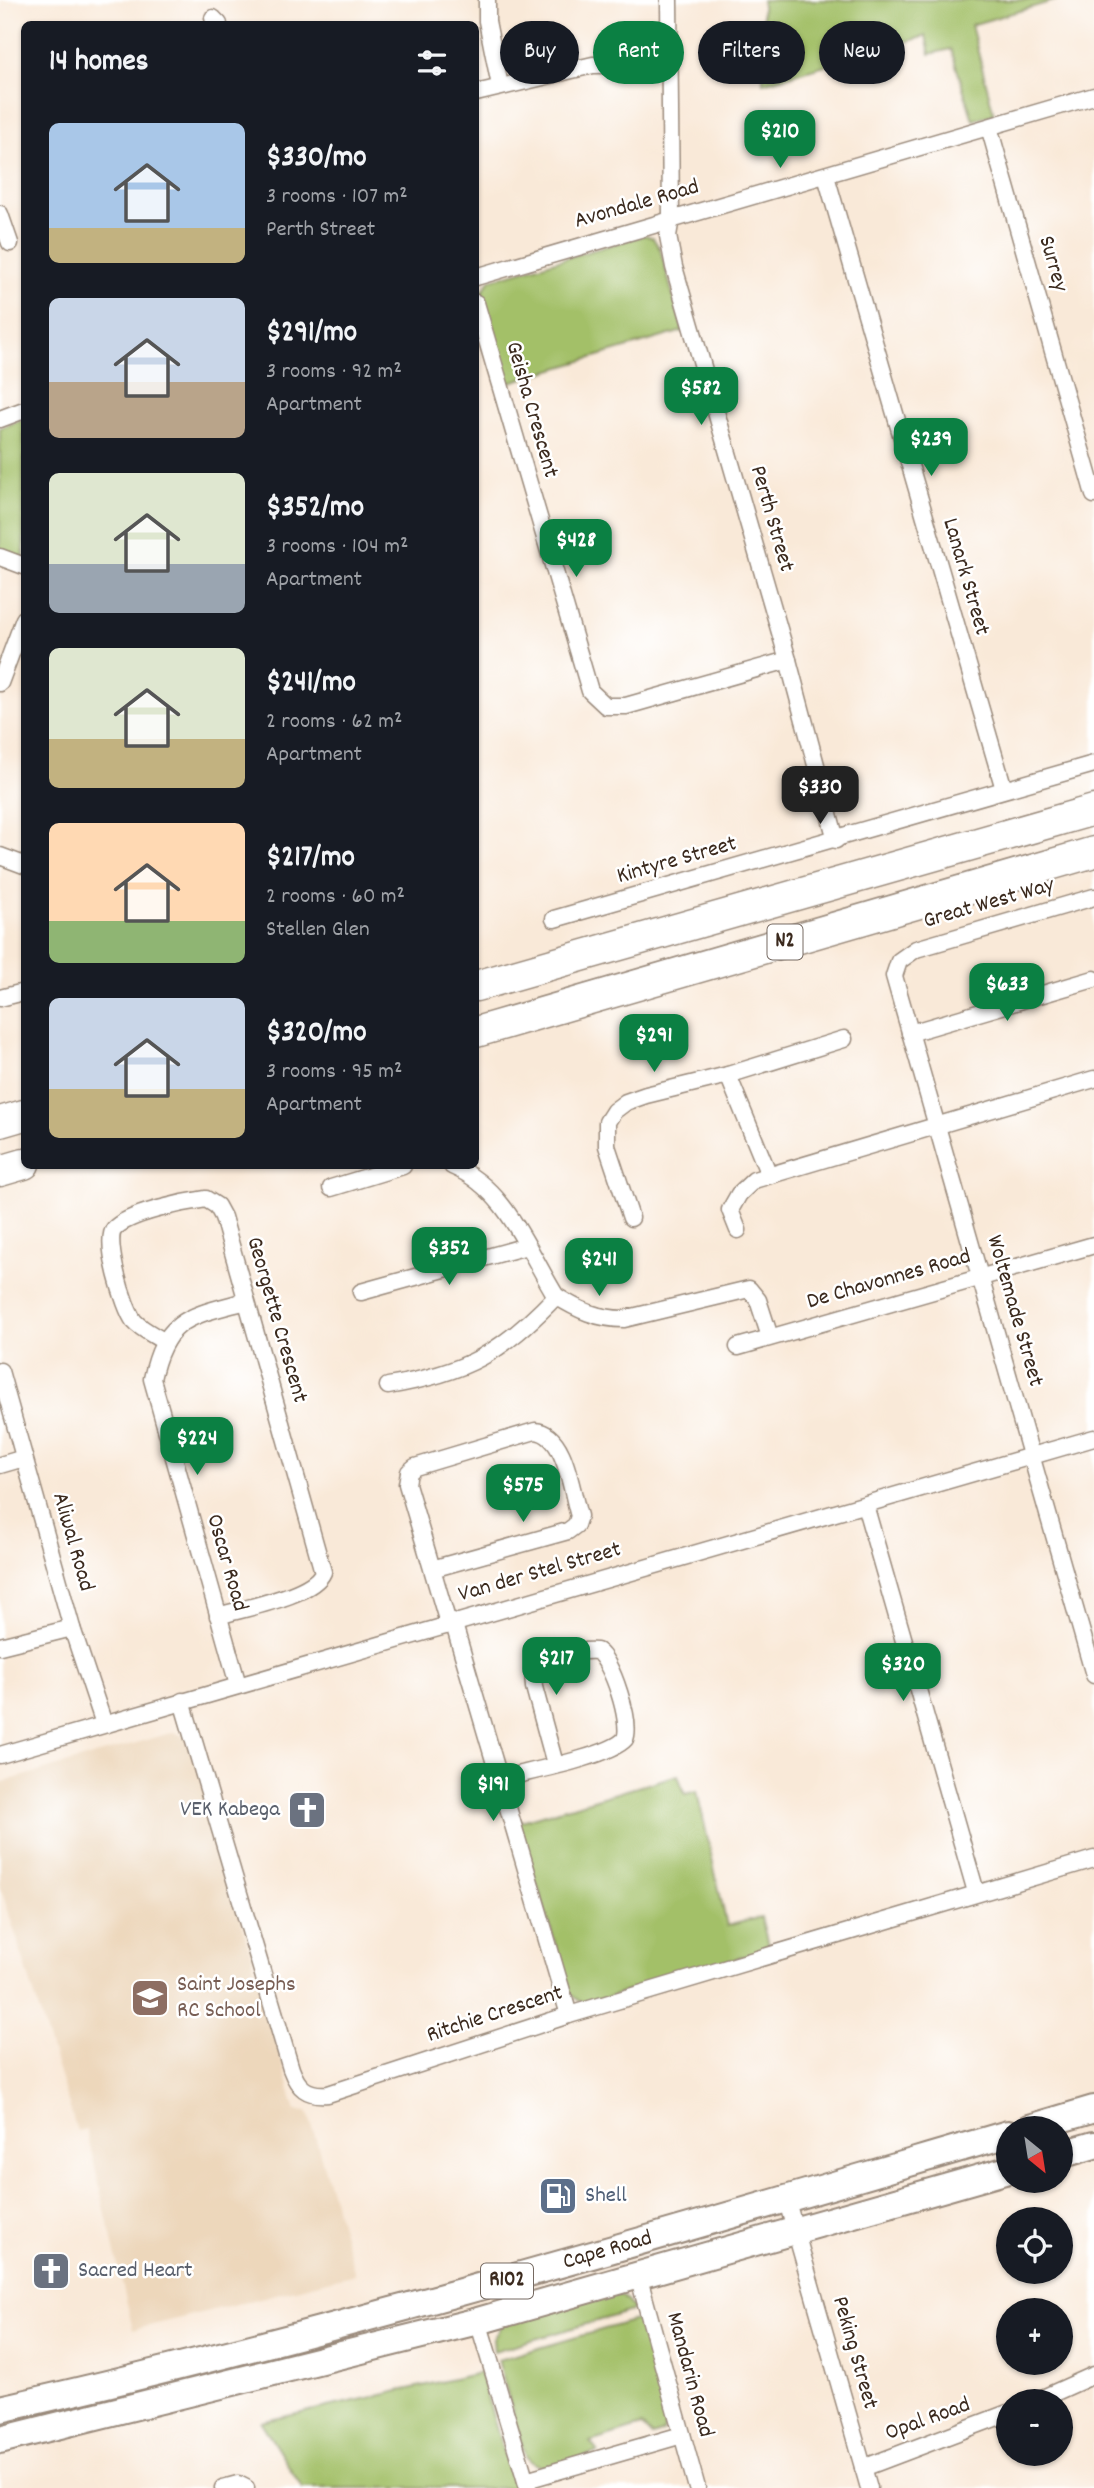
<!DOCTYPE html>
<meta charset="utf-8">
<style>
:root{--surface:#171b24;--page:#20242c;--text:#f1f3f6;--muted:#9ea1a6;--accent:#0b8043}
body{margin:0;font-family:Dekko,sans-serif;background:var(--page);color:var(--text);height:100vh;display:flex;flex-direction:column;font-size:26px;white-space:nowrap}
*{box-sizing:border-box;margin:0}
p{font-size:23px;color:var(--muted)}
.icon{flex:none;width:38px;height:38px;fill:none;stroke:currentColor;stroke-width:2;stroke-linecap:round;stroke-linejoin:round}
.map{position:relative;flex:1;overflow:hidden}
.panel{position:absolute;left:21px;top:21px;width:458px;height:1148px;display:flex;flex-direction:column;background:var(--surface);border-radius:10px;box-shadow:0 2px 5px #0004}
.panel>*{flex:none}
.banner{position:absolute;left:500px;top:21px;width:488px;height:63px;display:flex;gap:14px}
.needle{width:46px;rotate:150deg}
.tools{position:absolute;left:996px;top:2116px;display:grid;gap:14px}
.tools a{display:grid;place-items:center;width:77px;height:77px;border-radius:50%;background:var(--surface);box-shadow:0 2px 5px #0004;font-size:35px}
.price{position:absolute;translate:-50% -60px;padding:0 16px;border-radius:14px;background:var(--accent);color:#fff;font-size:23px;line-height:46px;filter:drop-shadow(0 2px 4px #0008)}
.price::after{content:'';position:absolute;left:50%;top:42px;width:21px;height:16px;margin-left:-10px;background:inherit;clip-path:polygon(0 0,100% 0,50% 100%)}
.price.current{background:#222;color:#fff}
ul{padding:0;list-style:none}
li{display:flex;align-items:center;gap:21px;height:175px;padding:0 28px}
li span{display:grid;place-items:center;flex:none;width:196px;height:140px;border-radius:10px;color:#555}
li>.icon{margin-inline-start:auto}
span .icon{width:84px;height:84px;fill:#fffc;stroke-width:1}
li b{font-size:30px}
h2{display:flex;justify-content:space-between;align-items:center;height:84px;padding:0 28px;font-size:30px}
.tag{padding:0 24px;border-radius:32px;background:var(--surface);box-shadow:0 2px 5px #0004;font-size:24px;line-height:63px}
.tag.current{background:var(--accent);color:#fff}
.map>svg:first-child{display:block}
.built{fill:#edd7bb}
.green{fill:#a3c067;stroke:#6f7542;stroke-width:2}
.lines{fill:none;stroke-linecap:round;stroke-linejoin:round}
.minor-casing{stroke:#9a8a7b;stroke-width:19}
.primary-casing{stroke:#9a8a7b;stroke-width:30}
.motorway-casing{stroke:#9a8a7b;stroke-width:33}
.minor{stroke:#fff;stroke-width:16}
.primary{stroke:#fff;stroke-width:26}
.motorway{stroke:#fff;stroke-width:30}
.labels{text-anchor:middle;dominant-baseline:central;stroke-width:5;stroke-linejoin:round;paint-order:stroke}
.shield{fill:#fff;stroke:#766a62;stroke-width:2}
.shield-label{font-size:21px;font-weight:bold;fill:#3b2a1e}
.street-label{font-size:23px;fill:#3b2a1e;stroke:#fff}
.worship-label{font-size:23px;fill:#5b616d;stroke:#fff;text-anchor:end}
.education-label{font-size:23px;fill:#785e54;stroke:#fff;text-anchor:start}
.service-label{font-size:23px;fill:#4e5e75;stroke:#fff;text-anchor:start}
</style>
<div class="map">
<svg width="1094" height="2488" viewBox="0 0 1094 2488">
<rect width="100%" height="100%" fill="#fff"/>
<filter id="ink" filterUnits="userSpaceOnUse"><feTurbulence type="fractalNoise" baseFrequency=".0143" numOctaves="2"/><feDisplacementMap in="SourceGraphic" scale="14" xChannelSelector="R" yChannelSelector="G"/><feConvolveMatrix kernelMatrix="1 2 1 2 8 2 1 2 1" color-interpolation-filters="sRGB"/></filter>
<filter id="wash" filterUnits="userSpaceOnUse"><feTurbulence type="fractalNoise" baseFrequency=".00686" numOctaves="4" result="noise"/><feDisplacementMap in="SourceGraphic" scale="28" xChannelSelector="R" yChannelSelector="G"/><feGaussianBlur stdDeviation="1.57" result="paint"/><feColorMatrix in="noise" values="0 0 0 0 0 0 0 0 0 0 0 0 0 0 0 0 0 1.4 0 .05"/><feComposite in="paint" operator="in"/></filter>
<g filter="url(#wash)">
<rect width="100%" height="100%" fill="#f9e9d8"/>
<!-- built -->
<polygon class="built" points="174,1732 190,1739 296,2111 308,2112 355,2274 133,2330 86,2129 77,2131 0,1885 0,1783"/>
<!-- green -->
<g class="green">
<polygon points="762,0 1057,0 971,25 994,114 973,120 951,49 930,54 926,36 763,83"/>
<polygon points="645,235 653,238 660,249 683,331 507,383 482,298 482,292 490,280"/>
<polygon points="24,419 24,559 0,550 0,428"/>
<polygon points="678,1775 685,1794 697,1791 727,1926 761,1917 769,1949 589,2003 581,2002 571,1995 518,1822"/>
<polygon points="609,2293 622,2296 635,2310 494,2351 493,2339 502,2324"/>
<path d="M 639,2319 L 668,2418 L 663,2432 L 652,2436 L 642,2426 L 590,2442 L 598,2452 C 576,2459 542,2479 525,2456 L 498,2360 Z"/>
<polygon points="480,2373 514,2488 302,2488 261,2422"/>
</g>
</g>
<g filter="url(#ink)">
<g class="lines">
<defs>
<g id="minor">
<polyline points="487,0 487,21 500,86"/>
<polyline points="669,0 671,218 668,236 674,267 788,660 836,840"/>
<polyline points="213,18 219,24"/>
<polyline points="476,93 593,65 670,64"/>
<polyline points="989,127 1094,495"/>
<polyline points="826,176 1004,789"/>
<polyline points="0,214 10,243"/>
<polyline points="476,277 1094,96"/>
<polyline points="476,303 590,691 606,706 626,706 788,660"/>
<polyline points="0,419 24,410"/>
<polyline points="0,557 24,566"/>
<polyline points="0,683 24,619"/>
<polyline points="0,856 24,865"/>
<polyline points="1094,897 916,949 899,961 894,976 1094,1675"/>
<polyline points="554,919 1094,764"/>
<polyline points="0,998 24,992"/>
<polyline points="910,1033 1094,979"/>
<polyline points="728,1075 769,1175"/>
<path d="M 452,1166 C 507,1189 526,1248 556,1296 C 578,1310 598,1319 624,1319 L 749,1289 L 758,1300 L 770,1337"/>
<polyline points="331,1188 403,1166"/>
<polyline points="631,1218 607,1146 607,1122 614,1111 626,1102 646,1095 728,1075 844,1039"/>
<polyline points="738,1230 730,1210 739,1194 754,1180 1094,1079"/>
<polyline points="361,1292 527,1246"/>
<path d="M 165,1342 C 156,1336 142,1330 134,1321 C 124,1308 104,1241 114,1229 C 128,1213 185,1202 206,1199 L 217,1206 L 223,1217 L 323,1572 C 313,1596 243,1608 218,1616"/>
<polyline points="738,1347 1094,1245"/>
<polyline points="0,1371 72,1628 104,1724"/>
<path d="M 388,1386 C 466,1373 502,1353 556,1296"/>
<polyline points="0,1465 24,1458"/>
<polyline points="865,1505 976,1892"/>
<path d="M 432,1569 L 568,1531 L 576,1525 L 579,1516 C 571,1491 566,1433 535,1431 L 415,1467 L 409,1472 L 407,1484 L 448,1623"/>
<polyline points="453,1621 569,2015"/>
<polyline points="0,1646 72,1628"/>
<path d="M 238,1685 L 152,1379 C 165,1317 191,1316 246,1301"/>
<path d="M 182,1701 L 291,2069 C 298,2088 307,2096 328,2094 L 569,2015 L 1094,1859"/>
<polyline points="0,1755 1094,1438"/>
<path d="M 500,1779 C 526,1772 609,1757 625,1739 C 632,1723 612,1661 597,1651 C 579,1650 544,1655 533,1671 L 534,1687 L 555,1764"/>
<polyline points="786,2198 869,2488"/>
<polyline points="638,2275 697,2488"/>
<polyline points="478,2321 528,2488"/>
<polyline points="1036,2401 1094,2375"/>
<polyline points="863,2468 1008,2413"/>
<polyline points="526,2480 682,2435"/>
<polyline points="223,2488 238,2484 246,2488"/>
</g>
<g id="primary">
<polyline points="1030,2128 1094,2109"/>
<polyline points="1060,2155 1094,2145"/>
<path id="s1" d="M 0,2409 C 340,2332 673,2232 1008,2134"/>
<polyline points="0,2440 478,2321 1008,2170"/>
</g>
<g id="motorway">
<polyline points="476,986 1094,810"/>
<polyline points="476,1032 1094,852"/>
<polyline points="0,1122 24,1115"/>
<polyline points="0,1171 24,1164"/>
</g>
</defs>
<!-- minor casing -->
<use href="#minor" class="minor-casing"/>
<!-- primary casing -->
<use href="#primary" class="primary-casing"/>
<!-- motorway casing -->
<use href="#motorway" class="motorway-casing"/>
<!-- minor -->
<use href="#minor" class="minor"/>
<!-- primary -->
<use href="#primary" class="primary"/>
<!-- motorway -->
<use href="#motorway" class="motorway"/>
</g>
</g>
<!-- icons -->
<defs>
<symbol id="church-square" viewBox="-11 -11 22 22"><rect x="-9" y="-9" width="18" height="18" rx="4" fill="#6b7280" stroke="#fff"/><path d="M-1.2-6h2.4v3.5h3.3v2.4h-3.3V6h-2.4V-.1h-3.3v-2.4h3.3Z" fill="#fff"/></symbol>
<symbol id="school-square" viewBox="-11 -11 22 22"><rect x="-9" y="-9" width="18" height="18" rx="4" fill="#8d6e63" stroke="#fff"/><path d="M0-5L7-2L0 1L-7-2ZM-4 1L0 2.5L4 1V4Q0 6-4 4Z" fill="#fff"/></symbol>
<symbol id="fuel-square" viewBox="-11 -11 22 22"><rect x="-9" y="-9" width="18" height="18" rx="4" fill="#5c6f8a" stroke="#fff"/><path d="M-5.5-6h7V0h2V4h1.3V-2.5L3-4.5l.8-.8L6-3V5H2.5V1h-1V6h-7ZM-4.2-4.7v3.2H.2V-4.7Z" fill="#fff"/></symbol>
</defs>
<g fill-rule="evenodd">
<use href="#church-square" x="285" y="1788" width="44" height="44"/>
<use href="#school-square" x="128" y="1976" width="44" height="44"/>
<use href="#fuel-square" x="536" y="2174" width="44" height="44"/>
<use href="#church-square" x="29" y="2249" width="44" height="44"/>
</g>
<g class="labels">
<!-- shield labels -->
<g class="shield">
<rect x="767.5" y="924.5" width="35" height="35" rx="5"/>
<rect x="481" y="2263.5" width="52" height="35" rx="5"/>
</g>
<g class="shield-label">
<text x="785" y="942">N2</text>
<text x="507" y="2281">R102</text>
</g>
<!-- street labels -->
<g class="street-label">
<text transform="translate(637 205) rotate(-16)">Avondale Road</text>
<text transform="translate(1052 264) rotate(74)">Surrey</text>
<text transform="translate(531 410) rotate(74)">Geisha Crescent</text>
<text transform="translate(771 519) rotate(74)">Perth Street</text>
<text transform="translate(965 577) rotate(74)">Lanark Street</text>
<text transform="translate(677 861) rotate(-16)">Kintyre Street</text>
<text transform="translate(989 904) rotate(-16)">Great West Way</text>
<text transform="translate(889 1280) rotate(-16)">De Chavonnes Road</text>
<text transform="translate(1014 1311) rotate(74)">Woltemade Street</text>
<text transform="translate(276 1320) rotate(74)">Georgette Crescent</text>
<text transform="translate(72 1542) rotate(74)">Aliwal Road</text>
<text transform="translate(226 1563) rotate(74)">Oscar Road</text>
<text transform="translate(540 1573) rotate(-16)">Van der Stel Street</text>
<text transform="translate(495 2015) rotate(-18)">Ritchie Crescent</text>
<text stroke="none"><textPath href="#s1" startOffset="628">Cape Road</textPath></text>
<text transform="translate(854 2353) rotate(74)">Peking Street</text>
<text transform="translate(689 2375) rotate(75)">Mandarin Road</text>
<text transform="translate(928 2420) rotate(-20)">Opal Road</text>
</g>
<!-- worship labels -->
<g class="worship-label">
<text x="280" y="1810">VEK Kabega</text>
<text x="78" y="2271" text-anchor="start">Sacred Heart</text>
</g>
<!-- education labels -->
<g class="education-label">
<text x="177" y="1985">Saint Josephs<tspan x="177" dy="26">RC School</tspan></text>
</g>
<!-- service labels -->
<g class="service-label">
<text x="585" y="2196">Shell</text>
</g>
</g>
</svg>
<div class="tools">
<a><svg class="needle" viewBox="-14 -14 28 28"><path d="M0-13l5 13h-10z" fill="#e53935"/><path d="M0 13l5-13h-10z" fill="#9ea1a6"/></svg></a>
<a><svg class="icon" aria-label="locate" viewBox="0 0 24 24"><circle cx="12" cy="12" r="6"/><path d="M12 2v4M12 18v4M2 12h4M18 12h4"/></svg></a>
<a>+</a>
<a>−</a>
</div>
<b class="price" style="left:780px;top:170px">$210</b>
<b class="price" style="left:701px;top:427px">$582</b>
<b class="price" style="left:931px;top:478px">$239</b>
<b class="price" style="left:576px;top:579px">$428</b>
<b class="price current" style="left:820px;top:826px">$330</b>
<b class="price" style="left:1007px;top:1023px">$633</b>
<b class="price" style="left:654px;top:1074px">$291</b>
<b class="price" style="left:449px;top:1287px">$352</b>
<b class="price" style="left:599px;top:1298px">$241</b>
<b class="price" style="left:197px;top:1477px">$224</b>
<b class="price" style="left:523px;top:1524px">$575</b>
<b class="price" style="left:556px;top:1697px">$217</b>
<b class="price" style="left:903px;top:1703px">$320</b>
<b class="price" style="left:493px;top:1823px">$191</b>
<div class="banner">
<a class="tag">Buy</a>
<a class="tag current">Rent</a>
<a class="tag">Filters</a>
<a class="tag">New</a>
</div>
<section class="panel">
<h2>14 homes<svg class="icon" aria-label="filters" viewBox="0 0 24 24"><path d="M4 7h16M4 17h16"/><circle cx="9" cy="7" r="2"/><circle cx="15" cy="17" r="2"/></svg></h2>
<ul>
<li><span style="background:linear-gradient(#a9c7e8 75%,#c2b280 0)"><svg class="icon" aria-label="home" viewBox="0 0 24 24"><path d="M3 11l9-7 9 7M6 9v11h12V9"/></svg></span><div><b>$330/mo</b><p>3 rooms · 107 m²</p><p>Perth Street</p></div></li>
<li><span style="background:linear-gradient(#c9d6e8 60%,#b9a48a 0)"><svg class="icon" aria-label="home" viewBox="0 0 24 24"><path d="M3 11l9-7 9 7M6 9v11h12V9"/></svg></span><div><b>$291/mo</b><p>3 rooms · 92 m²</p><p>Apartment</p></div></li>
<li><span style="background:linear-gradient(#dfe7d0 65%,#9aa5b1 0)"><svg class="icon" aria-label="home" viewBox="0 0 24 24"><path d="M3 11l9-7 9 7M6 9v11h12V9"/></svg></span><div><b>$352/mo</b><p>3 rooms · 104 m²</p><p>Apartment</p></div></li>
<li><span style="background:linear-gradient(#dfe7d0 65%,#c2b280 0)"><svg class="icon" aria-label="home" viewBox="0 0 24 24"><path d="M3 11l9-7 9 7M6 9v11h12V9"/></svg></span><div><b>$241/mo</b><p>2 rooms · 62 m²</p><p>Apartment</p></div></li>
<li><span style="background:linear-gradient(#ffd9b3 70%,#8fb573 0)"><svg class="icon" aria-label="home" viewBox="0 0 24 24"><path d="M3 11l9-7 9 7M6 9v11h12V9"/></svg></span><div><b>$217/mo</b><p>2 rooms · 60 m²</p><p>Stellen Glen</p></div></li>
<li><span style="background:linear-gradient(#c9d6e8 65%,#c2b280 0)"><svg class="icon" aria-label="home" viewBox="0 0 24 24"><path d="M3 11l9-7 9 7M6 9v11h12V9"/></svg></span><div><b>$320/mo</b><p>3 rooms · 95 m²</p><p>Apartment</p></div></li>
</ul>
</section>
</div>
